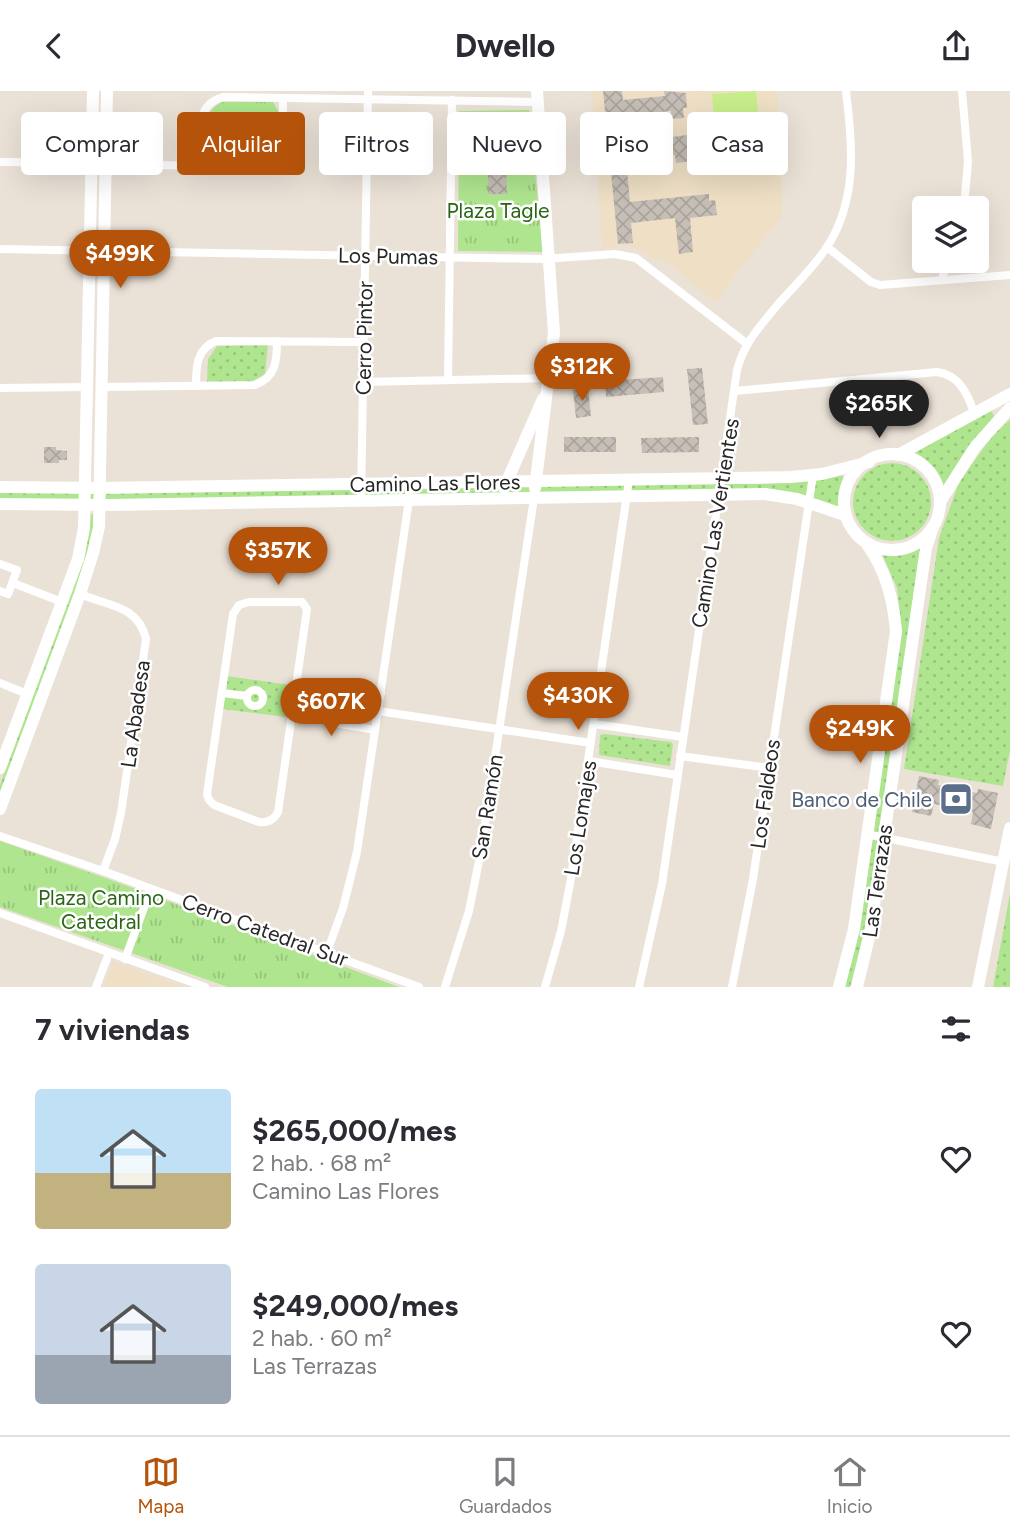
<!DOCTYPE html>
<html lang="es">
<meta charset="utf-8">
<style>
:root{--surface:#fff;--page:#f2f2f3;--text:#2b2b33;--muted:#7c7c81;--line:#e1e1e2;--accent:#b45309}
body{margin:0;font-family:Figtree,sans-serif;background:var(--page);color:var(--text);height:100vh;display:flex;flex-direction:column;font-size:26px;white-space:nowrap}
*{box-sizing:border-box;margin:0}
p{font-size:23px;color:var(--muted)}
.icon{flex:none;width:38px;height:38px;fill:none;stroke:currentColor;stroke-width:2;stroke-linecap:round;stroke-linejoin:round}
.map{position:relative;height:896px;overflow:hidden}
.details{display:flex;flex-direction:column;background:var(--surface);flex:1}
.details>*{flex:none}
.top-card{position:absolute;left:21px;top:21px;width:970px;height:63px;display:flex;gap:14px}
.tools{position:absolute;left:912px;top:105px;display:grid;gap:14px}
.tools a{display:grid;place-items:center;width:77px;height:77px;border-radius:7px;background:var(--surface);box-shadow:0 7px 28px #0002;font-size:35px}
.price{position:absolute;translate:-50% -60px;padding:0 16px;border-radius:24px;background:var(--accent);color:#fff;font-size:23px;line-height:46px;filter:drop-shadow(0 2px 4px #0008)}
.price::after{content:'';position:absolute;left:50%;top:42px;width:21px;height:16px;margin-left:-10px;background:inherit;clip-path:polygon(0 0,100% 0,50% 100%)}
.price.active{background:#222;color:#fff}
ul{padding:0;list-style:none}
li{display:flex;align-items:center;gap:21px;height:175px;padding:0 35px}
li span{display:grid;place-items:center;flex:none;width:196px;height:140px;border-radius:7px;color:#555}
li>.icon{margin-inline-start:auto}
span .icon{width:84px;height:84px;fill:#fffc;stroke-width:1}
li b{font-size:30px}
h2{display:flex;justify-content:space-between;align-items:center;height:84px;padding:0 35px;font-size:30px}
.pill{padding:0 24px;border-radius:7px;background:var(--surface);box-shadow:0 7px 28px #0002;font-size:24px;line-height:63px}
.pill.active{background:var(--accent);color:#fff}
header{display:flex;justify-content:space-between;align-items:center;height:91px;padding:0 35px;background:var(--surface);font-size:32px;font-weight:700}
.tab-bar{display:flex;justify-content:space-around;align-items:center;height:98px;border-top:2px solid var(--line);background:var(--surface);font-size:19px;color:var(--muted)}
.tab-bar a{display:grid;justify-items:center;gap:4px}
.tab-bar .active{color:var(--accent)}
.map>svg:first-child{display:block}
.education{fill:#eedfc5}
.grass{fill:url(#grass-dots)}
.park{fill:url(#park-tufts)}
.pitch{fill:#c7ee8a}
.building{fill:url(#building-cross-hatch)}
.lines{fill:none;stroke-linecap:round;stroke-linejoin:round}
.street{stroke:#fff;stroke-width:8}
.secondary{stroke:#fff;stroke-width:12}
.labels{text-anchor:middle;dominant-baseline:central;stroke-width:5;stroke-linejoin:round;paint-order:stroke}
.park-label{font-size:21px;fill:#286615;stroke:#fff}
.street-label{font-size:21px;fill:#272727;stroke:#fff}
.service-label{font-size:21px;fill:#4e5e75;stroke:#fff;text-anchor:end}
</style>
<header><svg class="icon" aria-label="back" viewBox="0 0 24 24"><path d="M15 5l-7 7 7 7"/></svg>Dwello<svg class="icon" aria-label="share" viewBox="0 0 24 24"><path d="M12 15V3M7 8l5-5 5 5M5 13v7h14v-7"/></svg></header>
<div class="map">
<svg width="1010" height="896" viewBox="0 0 1010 896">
<defs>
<pattern id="grass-dots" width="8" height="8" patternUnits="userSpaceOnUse" patternTransform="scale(1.75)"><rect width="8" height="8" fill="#afe58f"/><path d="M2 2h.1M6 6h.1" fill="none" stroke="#97c47b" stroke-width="1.8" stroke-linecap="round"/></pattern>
<pattern id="park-tufts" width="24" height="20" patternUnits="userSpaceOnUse" patternTransform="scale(1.75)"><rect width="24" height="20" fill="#afe58f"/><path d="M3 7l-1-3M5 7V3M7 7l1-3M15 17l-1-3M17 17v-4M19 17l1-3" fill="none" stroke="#97c47b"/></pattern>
<pattern id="building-cross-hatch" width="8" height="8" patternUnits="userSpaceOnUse" patternTransform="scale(1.75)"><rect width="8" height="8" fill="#c6bfb7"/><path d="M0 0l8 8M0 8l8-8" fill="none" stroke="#aaa49d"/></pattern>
</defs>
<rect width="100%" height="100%" fill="#ebe2d7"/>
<!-- education -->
<g class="education">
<polygon points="592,0 777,0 781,56 782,126 737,181 716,212 660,166 657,170 631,155 602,157"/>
<polygon points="113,871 183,896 104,896"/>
</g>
<!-- grass -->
<g class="grass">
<polygon points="268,254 265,283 249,292 207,292 208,268 217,255"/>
<polygon points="991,319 994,325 977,346 943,395 935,377 913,362"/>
<polygon points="1010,329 1010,659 1003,695 904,678 939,447 959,391 993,344"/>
<circle cx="892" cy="411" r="39"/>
<polygon points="842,384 844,389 840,404 841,417 817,408 0,408 0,401 528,393 765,393 819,389"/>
<polygon points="91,423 96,424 93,446 80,485 0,707 0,694 89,441"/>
<polygon points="919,457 921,460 864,842 850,896 844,896 902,543 897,497 882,463 896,465"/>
<polygon points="227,585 290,594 286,626 223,618"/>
<polygon points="335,603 371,607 370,629 331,625 327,613"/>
<polygon points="604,643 671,651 673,654 670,675 599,664 600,644"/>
<polygon points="1010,802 1010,896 993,896"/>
</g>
<!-- park -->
<g class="park">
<path d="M 221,11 L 273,11 L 278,20 L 276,57 L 267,68 L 253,71 L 206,68 L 204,63 C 205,40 200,25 221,11 Z"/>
<polygon points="529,19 543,161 458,160 459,20"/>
<polygon points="0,750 114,790 399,896 228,896 0,816"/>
</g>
<!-- pitch -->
<polygon class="pitch" points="756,0 763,77 719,80 712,3"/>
<!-- building -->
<g class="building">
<polygon points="603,0 622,0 623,9 665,5 664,0 686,2 687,17 683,17 684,27 671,28 671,20 624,25 627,54 672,49 672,46 687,44 687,49 697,48 698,60 690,61 691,70 676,72 675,64 626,70 630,111 709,103 709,110 715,109 717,124 690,127 693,161 679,163 675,127 631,132 633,152 618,153"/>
<polygon points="506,77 507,103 488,103 488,78"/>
<polygon points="702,277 708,333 693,334 687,278"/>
<polygon points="663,286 664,301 606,306 605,290"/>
<polygon points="588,297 591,325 576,327 573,299"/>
<rect x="564" y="346" width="52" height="15"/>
<polygon points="699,346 699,361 642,362 641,347"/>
<polygon points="44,356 56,356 56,359 67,360 67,369 59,369 59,372 44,372"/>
<polygon points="919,685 939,689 938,694 977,702 978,698 998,702 991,738 971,733 973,721 934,713 931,725 912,721"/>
</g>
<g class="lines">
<!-- street -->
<g class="street">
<polyline points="962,0 968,70 964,117"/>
<polyline points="0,71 92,72"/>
<path d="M 106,73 L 254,76 C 289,71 282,33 283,7"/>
<path d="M 199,74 C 199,49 193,13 224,6 L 538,11"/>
<polyline points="827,156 871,191 880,194 1010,184"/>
<polyline points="0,158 543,168 615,163 636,167 746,252"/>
<polyline points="942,189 947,170"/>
<polyline points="448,289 452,9"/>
<polyline points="363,291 550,287"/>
<path d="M 196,295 C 196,276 196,258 216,250 L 364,251"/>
<path d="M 102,296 L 255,294 C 276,286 277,270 277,250"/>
<polyline points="0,297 88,296"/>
<path d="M 735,300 L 937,281 C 959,284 967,302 974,321"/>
<polyline points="361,410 368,0"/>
<polyline points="0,473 17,479 8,503 0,500"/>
<polyline points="13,492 62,511"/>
<path d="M 80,503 C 108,515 138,514 146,548 L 121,722 L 115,748 L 103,780"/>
<path d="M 249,511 L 302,511 L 307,518 L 278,721 C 274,729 268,732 259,731 L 214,714 L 209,709 L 207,703 L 233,523 L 239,514 Z"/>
<polyline points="0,592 27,603"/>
<circle cx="255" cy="607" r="8"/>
<polyline points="222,602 247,605"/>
<polyline points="293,609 318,612"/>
<polyline points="318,612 332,595 381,602"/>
<polyline points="318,612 324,628 328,631 375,639"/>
<polyline points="378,620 591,652"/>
<polyline points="594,633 683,646"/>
<polyline points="680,665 769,677"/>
<polyline points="589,670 677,684"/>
<polyline points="866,743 1004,771"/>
<polyline points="0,745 103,780 419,896"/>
<polyline points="0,822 205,896"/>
<polyline points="327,861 343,817 357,761 409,409 409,392"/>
<polyline points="125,868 151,798"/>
<polyline points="96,896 109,862"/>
<polyline points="445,896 469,820 481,760 534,407"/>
<polyline points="545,896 561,840 570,793 629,389"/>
<path d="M 639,896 L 662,793 L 737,279 C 744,251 762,233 780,211 C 796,193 816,174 829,153 C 858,105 852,53 846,0"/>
<polyline points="732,896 753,788 813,384"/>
</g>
<!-- secondary -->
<g class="secondary">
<circle cx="892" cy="411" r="48"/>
<polyline points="898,364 1010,303"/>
<polyline points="0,396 100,397 791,386 822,383 869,371"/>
<polyline points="504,397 543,308"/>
<polyline points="535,397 554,242 537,0"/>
<polyline points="940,411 975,356 1010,317"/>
<polyline points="0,413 109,414 765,403 797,408 845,424"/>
<polyline points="0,677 78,468 84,437 93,0"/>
<polyline points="0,718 80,503 93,462 99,436 107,0"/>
<path d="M 839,896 L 854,838 L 896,540 C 893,507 886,480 867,453"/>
<polyline points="857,896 870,842 926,457 933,436"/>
<polyline points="978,896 1010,737"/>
</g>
</g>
<!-- icons -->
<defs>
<symbol id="bank-square" viewBox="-11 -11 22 22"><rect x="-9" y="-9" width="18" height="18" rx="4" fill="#5c6f8a" stroke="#fff"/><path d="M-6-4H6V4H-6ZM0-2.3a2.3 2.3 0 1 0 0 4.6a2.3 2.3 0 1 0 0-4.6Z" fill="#fff"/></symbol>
</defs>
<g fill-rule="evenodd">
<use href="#bank-square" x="937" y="689" width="38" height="38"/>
</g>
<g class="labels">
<!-- park labels -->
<g class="park-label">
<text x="498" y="119">Plaza Tagle</text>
<text x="101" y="806">Plaza Camino<tspan x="101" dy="24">Catedral</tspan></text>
</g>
<!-- street labels -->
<g class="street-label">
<text transform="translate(388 165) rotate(1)">Los Pumas</text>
<text transform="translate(364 247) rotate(-89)">Cerro Pintor</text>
<text transform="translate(435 392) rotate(-1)">Camino Las Flores</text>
<text transform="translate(715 432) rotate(-81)">Camino Las Vertientes</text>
<text transform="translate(135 623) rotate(-82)">La Abadesa</text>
<text transform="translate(765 703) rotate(-82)">Los Faldeos</text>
<text transform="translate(487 716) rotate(-81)">San Ramón</text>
<text transform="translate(580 727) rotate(-81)">Los Lomajes</text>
<text transform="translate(877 790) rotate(-82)">Las Terrazas</text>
<text transform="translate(265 839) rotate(20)">Cerro Catedral Sur</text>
</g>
<!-- service labels -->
<g class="service-label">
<text x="932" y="708">Banco de Chile</text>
</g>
</g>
</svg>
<div class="tools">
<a><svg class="icon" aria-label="layers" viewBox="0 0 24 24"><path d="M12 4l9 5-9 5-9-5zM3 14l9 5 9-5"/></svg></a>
</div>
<b class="price" style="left:120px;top:199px">$499K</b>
<b class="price" style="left:582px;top:312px">$312K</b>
<b class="price active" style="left:879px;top:349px">$265K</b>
<b class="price" style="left:278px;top:496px">$357K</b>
<b class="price" style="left:578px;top:641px">$430K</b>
<b class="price" style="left:331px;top:647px">$607K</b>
<b class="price" style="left:860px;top:674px">$249K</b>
<div class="top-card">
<a class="pill">Comprar</a>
<a class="pill active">Alquilar</a>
<a class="pill">Filtros</a>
<a class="pill">Nuevo</a>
<a class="pill">Piso</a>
<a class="pill">Casa</a>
</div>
</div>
<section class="details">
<h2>7 viviendas<svg class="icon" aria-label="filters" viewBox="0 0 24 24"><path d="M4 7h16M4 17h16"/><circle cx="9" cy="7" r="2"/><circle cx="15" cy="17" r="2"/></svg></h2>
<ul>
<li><span style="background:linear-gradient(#bfe0f5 60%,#c2b280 0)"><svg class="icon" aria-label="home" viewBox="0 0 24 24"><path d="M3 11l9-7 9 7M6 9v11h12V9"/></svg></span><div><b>$265,000/mes</b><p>2 hab. · 68 m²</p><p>Camino Las Flores</p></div><svg class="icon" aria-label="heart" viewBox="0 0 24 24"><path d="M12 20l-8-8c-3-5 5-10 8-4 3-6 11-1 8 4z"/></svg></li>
<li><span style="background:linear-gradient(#c9d6e8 65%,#9aa5b1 0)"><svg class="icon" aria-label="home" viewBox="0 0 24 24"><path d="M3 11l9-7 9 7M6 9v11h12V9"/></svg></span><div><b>$249,000/mes</b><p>2 hab. · 60 m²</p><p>Las Terrazas</p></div><svg class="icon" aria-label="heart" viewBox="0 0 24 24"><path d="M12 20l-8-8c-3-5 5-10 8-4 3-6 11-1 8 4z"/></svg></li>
</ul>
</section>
<nav class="tab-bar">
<a class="active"><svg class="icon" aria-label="map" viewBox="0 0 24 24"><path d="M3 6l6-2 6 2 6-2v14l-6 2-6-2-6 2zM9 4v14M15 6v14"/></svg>Mapa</a>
<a><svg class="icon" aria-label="saved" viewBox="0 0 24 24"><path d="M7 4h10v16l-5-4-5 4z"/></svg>Guardados</a>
<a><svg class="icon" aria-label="home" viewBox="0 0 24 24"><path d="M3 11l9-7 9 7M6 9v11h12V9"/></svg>Inicio</a>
</nav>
